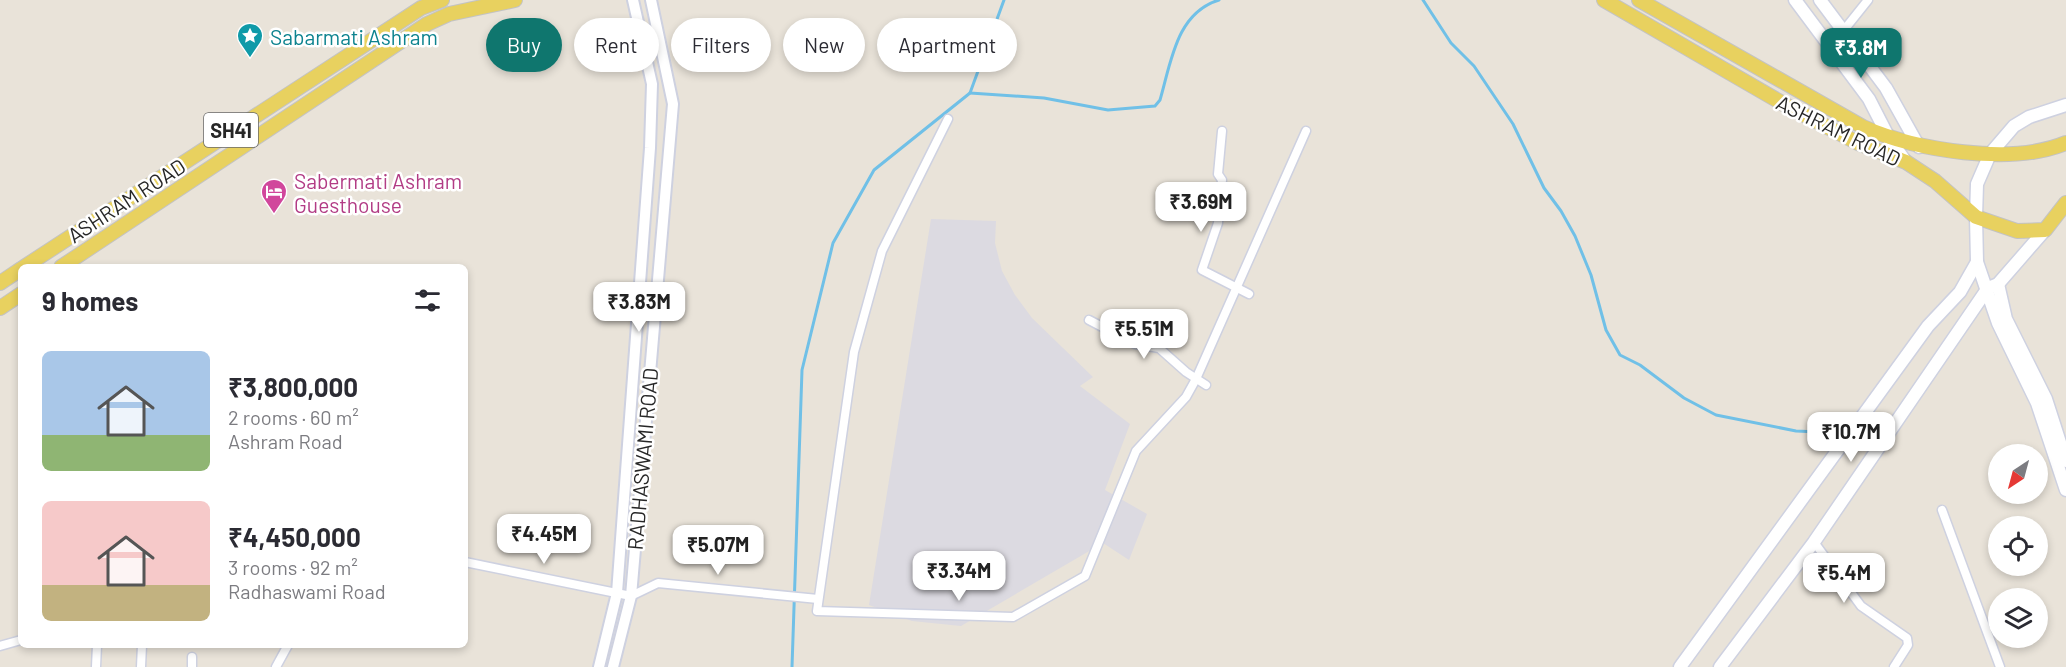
<!DOCTYPE html>
<meta charset="utf-8">
<style>
:root{--surface:#fff;--page:#f7f7f7;--text:#2b2b33;--muted:#7c7c81;--accent:#0f766e}
body{margin:0;font-family:Barlow,sans-serif;background:var(--page);color:var(--text);height:100vh;display:flex;flex-direction:column;font-size:22px;white-space:nowrap}
*{box-sizing:border-box;margin:0}
p{font-size:20px;color:var(--muted)}
.icon{flex:none;width:33px;height:33px;fill:none;stroke:currentColor;stroke-width:2;stroke-linecap:round;stroke-linejoin:round}
.map{position:relative;flex:1;overflow:hidden}
.drawer{position:absolute;left:18px;top:264px;width:450px;height:384px;display:flex;flex-direction:column;background:var(--surface);border-radius:9px;box-shadow:0 3px 9px #0003}
.drawer>*{flex:none}
.banner{position:absolute;left:486px;top:18px;width:570px;height:54px;display:flex;gap:12px}
.needle{width:39px;rotate:216deg}
.controls{position:absolute;left:1988px;top:444px;display:grid;gap:12px}
.controls a{display:grid;place-items:center;width:60px;height:60px;border-radius:50%;background:var(--surface);box-shadow:0 3px 9px #0003;font-size:30px}
.price{position:absolute;translate:-50% -51px;padding:0 14px;border-radius:12px;background:#fff;color:#222;font-size:20px;line-height:39px;filter:drop-shadow(0 2px 3px #0008)}
.price::after{content:'';position:absolute;left:50%;top:36px;width:18px;height:14px;margin-left:-9px;background:inherit;clip-path:polygon(0 0,100% 0,50% 100%)}
.price.on{background:var(--accent);color:#fff}
ul{padding:0;list-style:none}
li{display:flex;align-items:center;gap:18px;height:150px;padding:0 24px}
li span{display:grid;place-items:center;flex:none;width:168px;height:120px;border-radius:9px;color:#555}
li>.icon{margin-inline-start:auto}
span .icon{width:72px;height:72px;fill:#fffc;stroke-width:1}
li b{font-size:26px}
h2{display:flex;justify-content:space-between;align-items:center;height:72px;padding:0 24px;font-size:26px}
.chip{padding:0 21px;border-radius:27px;background:var(--surface);box-shadow:0 3px 9px #0003;font-size:21px;line-height:54px}
.chip.on{background:var(--accent);color:#fff}
.map>svg:first-child{display:block}
.industrial{fill:#dcdae1}
.lines{fill:none;stroke-linecap:round;stroke-linejoin:round}
.stream{stroke:#70c0e7;stroke-width:3}
.minor-casing{stroke:#ced1e0;stroke-width:11}
.tertiary-casing{stroke:#ced1e0;stroke-width:14}
.secondary-casing{stroke:#ced1e0;stroke-width:15}
.primary-casing{stroke:#c3c3c3;stroke-width:16}
.minor{stroke:#fff;stroke-width:8}
.tertiary{stroke:#fff;stroke-width:10}
.secondary{stroke:#fff;stroke-width:12}
.primary{stroke:#e8d15f;stroke-width:14}
.labels{text-anchor:middle;dominant-baseline:central;stroke-width:5;stroke-linejoin:round;paint-order:stroke}
.shield{fill:#fff;stroke:#686868;stroke-width:1.5}
.shield-label{font-size:20px;font-weight:bold;fill:#272727}
.culture-label{font-size:21px;fill:#0d838f;stroke:#fff;text-anchor:start}
.street-label{font-size:21px;fill:#272727;stroke:#fff}
.hotel-label{font-size:21px;fill:#b23c85;stroke:#fff;text-anchor:start}
</style>
<div class="map">
<svg width="2066" height="667" viewBox="0 0 2066 667">
<rect width="100%" height="100%" fill="#e9e3d9"/>
<!-- industrial -->
<polygon class="industrial" points="931,219 996,221 995,243 1002,271 1015,295 1032,318 1093,377 1080,386 1130,424 1105,490 1147,514 1129,560 1103,543 961,626 912,621 869,605"/>
<g class="lines">
<!-- stream -->
<g class="stream">
<polyline points="1423,0 1451,43 1474,66 1513,124 1544,188 1561,211 1575,236 1591,275 1606,330 1620,355 1640,365 1684,398 1716,415 1796,431 1819,432"/>
<path d="M 970,93 L 1044,98 L 1108,110 L 1155,106 L 1160,100 C 1171,63 1176,13 1219,0"/>
<polyline points="792,667 802,370 833,243 874,170 970,93 1004,0"/>
</g>
<defs>
<g id="minor">
<polyline points="1844,30 1868,0"/>
<polyline points="948,119 882,251 854,352 817,611 1013,617 1085,576 1136,451 1186,397 1196,379 1306,131"/>
<polyline points="1222,131 1218,174 1222,180 1218,223 1202,270 1249,294"/>
<polyline points="1089,320 1135,344 1159,348 1186,372 1206,385"/>
<polyline points="1942,510 2000,667"/>
<polyline points="1814,542 1861,606 1907,638 1908,645 1894,667"/>
<polyline points="465,562 631,596 658,583 818,599"/>
<polyline points="0,646 21,640"/>
<polyline points="96,667 97,645"/>
<polyline points="141,667 142,645"/>
<polyline points="192,667 192,657"/>
<polyline points="276,667 288,645"/>
</g>
<g id="tertiary">
<polyline points="599,667 617,593 650,148 652,84 633,0"/>
<polyline points="613,667 631,596 673,104 651,0"/>
</g>
<g id="secondary">
<polyline points="1795,0 1869,99 1889,138 1906,162"/>
<polyline points="1820,0 1886,88 1919,147"/>
<polyline points="2066,105 2029,117 2014,126 1990,154 1977,184 1976,217 1977,262 1998,323 2037,403 2066,490"/>
<polyline points="1998,284 2006,319 2046,399 2066,461"/>
<polyline points="1680,667 1928,326 1960,292 1977,262"/>
<polyline points="1720,667 1814,542 1988,288 1998,284 2045,230"/>
</g>
<g id="primary">
<polyline points="1604,0 1789,107 1858,143 1906,162 1935,181 1976,217 2017,231 2045,230 2066,203"/>
<path d="M 1639,0 L 1863,127 C 1916,150 2011,166 2066,143"/>
<polyline points="24,267 421,8 442,0"/>
<polyline points="61,267 427,24 449,14 515,0"/>
<polyline points="0,283 21,269"/>
<polyline points="0,308 21,294"/>
</g>
</defs>
<!-- minor casing -->
<use href="#minor" class="minor-casing"/>
<!-- tertiary casing -->
<use href="#tertiary" class="tertiary-casing"/>
<!-- secondary casing -->
<use href="#secondary" class="secondary-casing"/>
<!-- primary casing -->
<use href="#primary" class="primary-casing"/>
<!-- minor -->
<use href="#minor" class="minor"/>
<!-- tertiary -->
<use href="#tertiary" class="tertiary"/>
<!-- secondary -->
<use href="#secondary" class="secondary"/>
<!-- primary -->
<use href="#primary" class="primary"/>
</g>
<!-- icons -->
<defs>
<symbol id="sight-pin" viewBox="-11 -11 22 30"><path d="M0 17L-7.5 6A9.5 9.5 0 1 1 7.5 6Z" fill="#0f9aa8" stroke="#fff"/><path d="M0-6L1.8-2.2L6-1.7L2.9 1.2L3.7 5.4L0 3.3L-3.7 5.4L-2.9 1.2L-6-1.7L-1.8-2.2Z" fill="#fff"/></symbol>
<symbol id="hotel-pin" viewBox="-11 -11 22 30"><path d="M0 17L-7.5 6A9.5 9.5 0 1 1 7.5 6Z" fill="#d1479c" stroke="#fff"/><path d="M-6-4.5h1.5V1H6V5H4.5V3h-9V5H-6ZM-4 0a1.8 1.8 0 1 1 3.6 0ZM.5 0V-2.5h3Q6-2.5 6 0Z" fill="#fff"/></symbol>
</defs>
<g fill-rule="evenodd">
<use href="#sight-pin" x="235" y="21" width="30" height="40"/>
<use href="#hotel-pin" x="259" y="177" width="30" height="40"/>
</g>
<g class="labels">
<!-- shield labels -->
<rect class="shield" x="204" y="113" width="54" height="34" rx="4.5"/>
<g class="shield-label">
<text x="231" y="130">SH41</text>
</g>
<!-- culture labels -->
<g class="culture-label">
<text x="270" y="36">Sabarmati Ashram</text>
</g>
<!-- street labels -->
<g class="street-label">
<text transform="translate(1839 130) rotate(26)">ASHRAM ROAD</text>
<text transform="translate(126 200) rotate(-33)">ASHRAM ROAD</text>
<text transform="translate(642 459) rotate(-85)">RADHASWAMI ROAD</text>
</g>
<!-- hotel labels -->
<g class="hotel-label">
<text x="294" y="180">Sabermati Ashram<tspan x="294" dy="24">Guesthouse</tspan></text>
</g>
</g>
</svg>
<div class="controls">
<a><svg class="needle" viewBox="-14 -14 28 28"><path d="M0-13l5 13h-10z" fill="#e53935"/><path d="M0 13l5-13h-10z" fill="#7c7c81"/></svg></a>
<a><svg class="icon" aria-label="locate" viewBox="0 0 24 24"><circle cx="12" cy="12" r="6"/><path d="M12 2v4M12 18v4M2 12h4M18 12h4"/></svg></a>
<a><svg class="icon" aria-label="layers" viewBox="0 0 24 24"><path d="M12 4l9 5-9 5-9-5zM3 14l9 5 9-5"/></svg></a>
</div>
<b class="price on" style="left:1861px;top:79px">₹3.8M</b>
<b class="price" style="left:1201px;top:233px">₹3.69M</b>
<b class="price" style="left:639px;top:333px">₹3.83M</b>
<b class="price" style="left:1144px;top:360px">₹5.51M</b>
<b class="price" style="left:1851px;top:463px">₹10.7M</b>
<b class="price" style="left:544px;top:565px">₹4.45M</b>
<b class="price" style="left:718px;top:576px">₹5.07M</b>
<b class="price" style="left:959px;top:602px">₹3.34M</b>
<b class="price" style="left:1844px;top:604px">₹5.4M</b>
<div class="banner">
<a class="chip on">Buy</a>
<a class="chip">Rent</a>
<a class="chip">Filters</a>
<a class="chip">New</a>
<a class="chip">Apartment</a>
</div>
<section class="drawer">
<h2>9 homes<svg class="icon" aria-label="filters" viewBox="0 0 24 24"><path d="M4 7h16M4 17h16"/><circle cx="9" cy="7" r="2"/><circle cx="15" cy="17" r="2"/></svg></h2>
<ul>
<li><span style="background:linear-gradient(#a9c7e8 70%,#8fb573 0)"><svg class="icon" aria-label="home" viewBox="0 0 24 24"><path d="M3 11l9-7 9 7M6 9v11h12V9"/></svg></span><div><b>₹3,800,000</b><p>2 rooms · 60 m²</p><p>Ashram Road</p></div></li>
<li><span style="background:linear-gradient(#f6c9c9 70%,#c2b280 0)"><svg class="icon" aria-label="home" viewBox="0 0 24 24"><path d="M3 11l9-7 9 7M6 9v11h12V9"/></svg></span><div><b>₹4,450,000</b><p>3 rooms · 92 m²</p><p>Radhaswami Road</p></div></li>
</ul>
</section>
</div>
